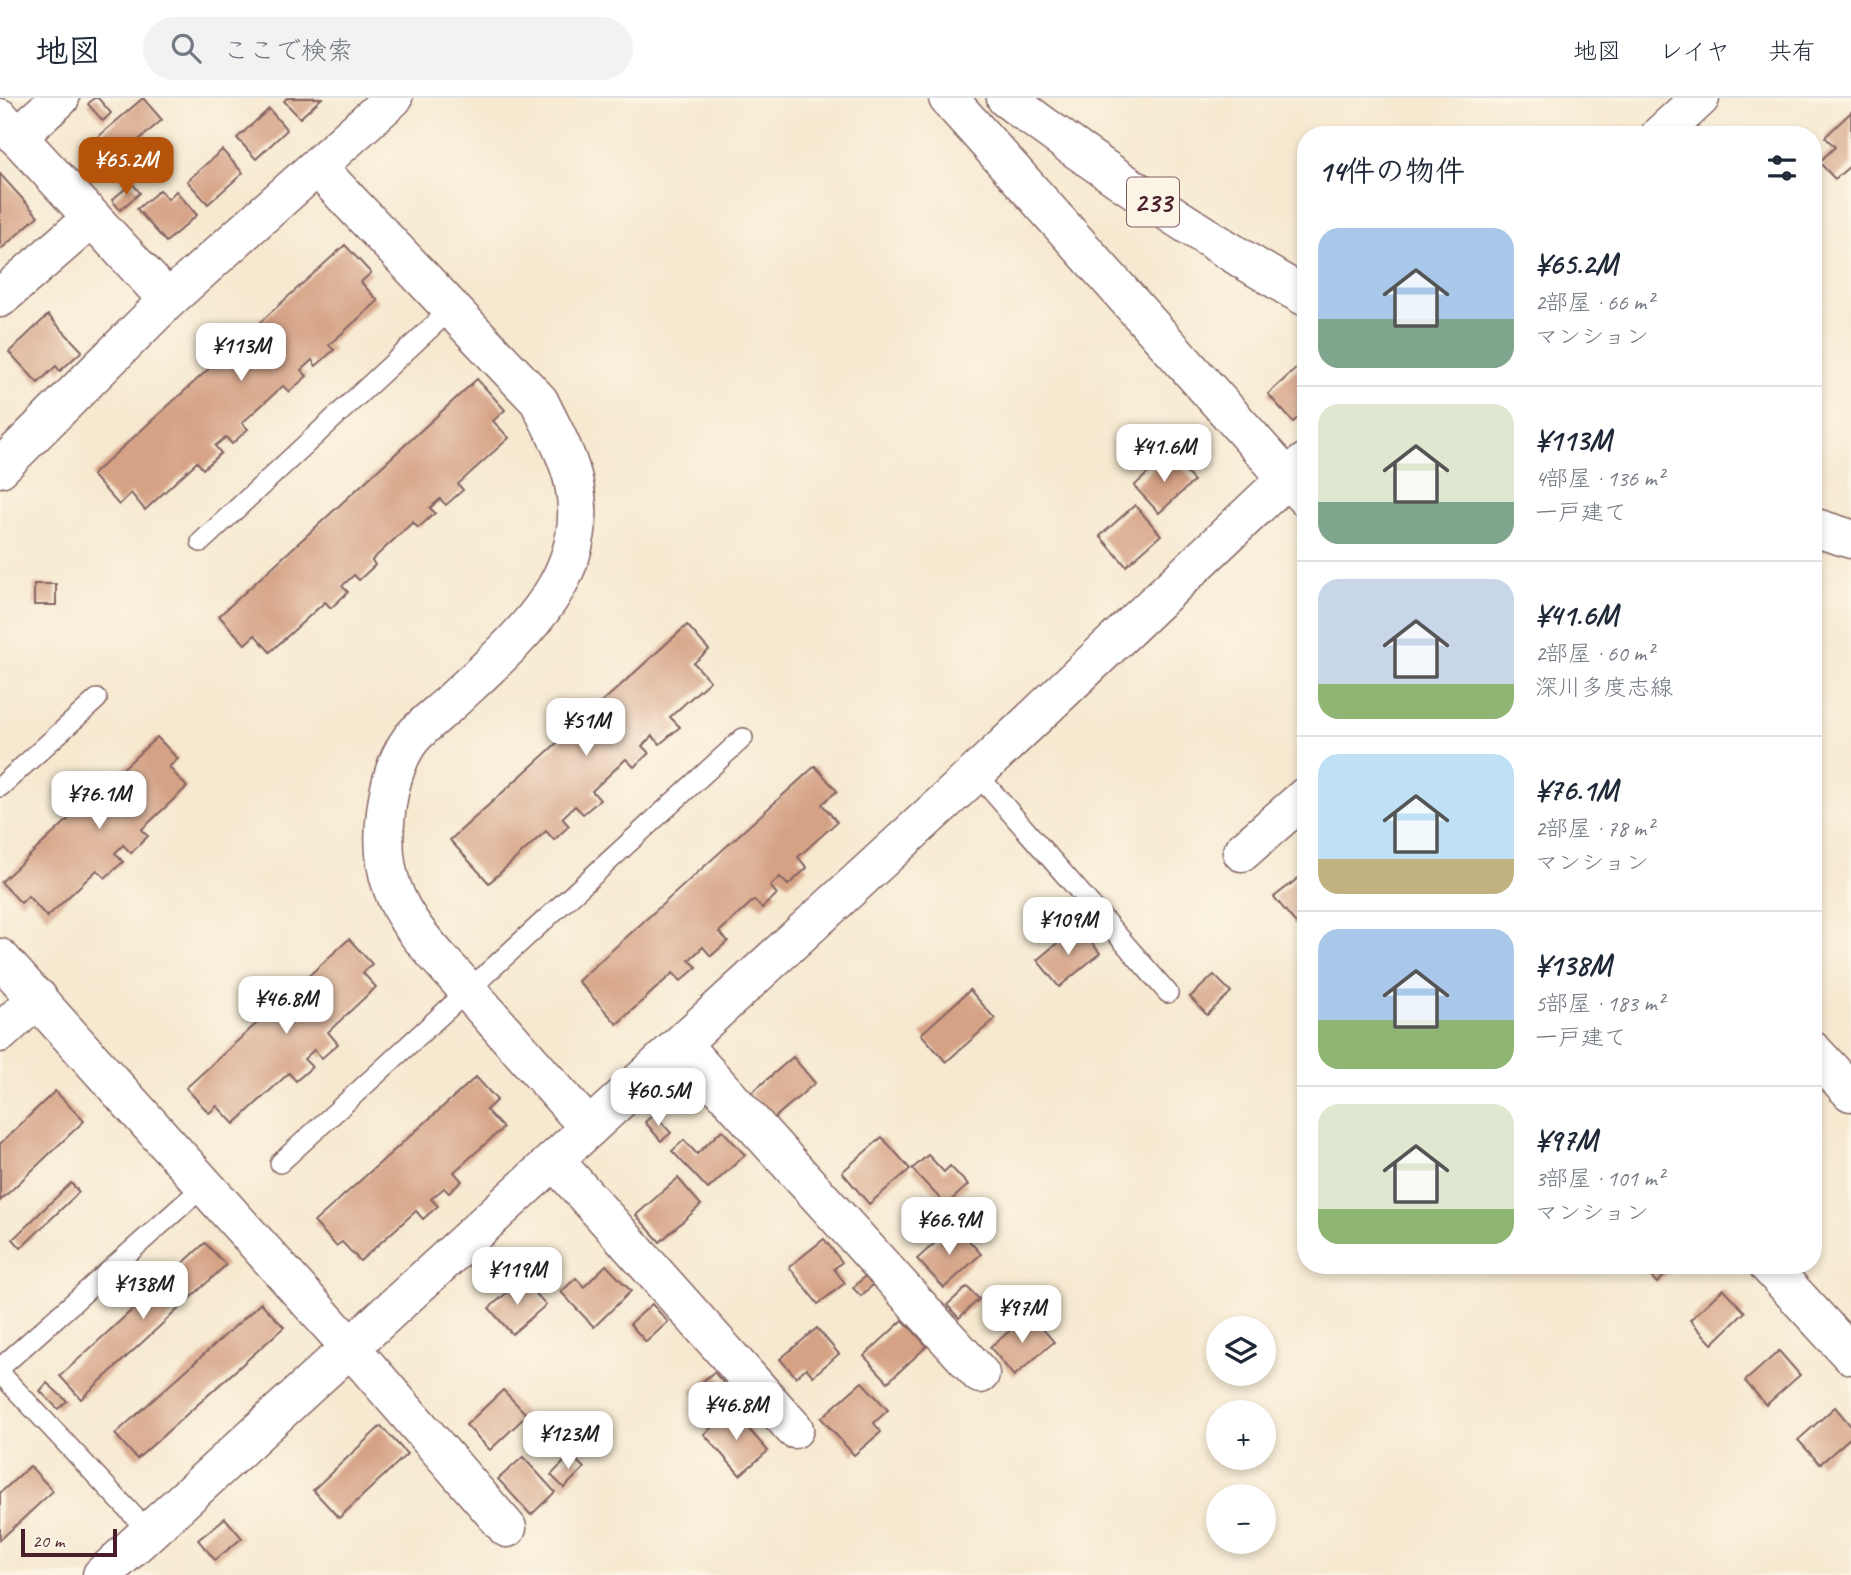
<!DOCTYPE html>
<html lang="ja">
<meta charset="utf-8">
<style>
:root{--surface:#fff;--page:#f2f2f3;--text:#1f2937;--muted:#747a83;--line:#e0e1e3;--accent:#b45309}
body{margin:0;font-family:Caveat,"Klee One",sans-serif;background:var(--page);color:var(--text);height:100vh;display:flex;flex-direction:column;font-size:26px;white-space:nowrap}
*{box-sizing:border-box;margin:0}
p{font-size:23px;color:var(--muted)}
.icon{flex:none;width:38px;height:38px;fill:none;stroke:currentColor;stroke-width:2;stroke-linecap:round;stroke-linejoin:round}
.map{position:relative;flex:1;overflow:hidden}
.details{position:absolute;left:1297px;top:28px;width:525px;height:1148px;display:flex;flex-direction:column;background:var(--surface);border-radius:28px;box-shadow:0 4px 10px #0003}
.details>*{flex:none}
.fabs{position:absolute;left:1206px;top:1218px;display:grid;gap:14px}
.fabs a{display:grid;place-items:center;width:70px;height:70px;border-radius:50%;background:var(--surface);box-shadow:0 4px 10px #0003;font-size:35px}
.scale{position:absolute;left:21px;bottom:18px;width:96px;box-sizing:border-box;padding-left:7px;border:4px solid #4a1f2b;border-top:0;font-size:19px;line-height:24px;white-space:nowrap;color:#4a1f2b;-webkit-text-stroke:5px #fcf5e5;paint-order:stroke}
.price{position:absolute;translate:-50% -60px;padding:0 16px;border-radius:14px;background:#fff;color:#222;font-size:23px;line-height:46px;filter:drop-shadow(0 2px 4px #0008)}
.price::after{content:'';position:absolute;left:50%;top:42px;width:21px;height:16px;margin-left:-10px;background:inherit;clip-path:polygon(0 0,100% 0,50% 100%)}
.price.on{background:var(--accent);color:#fff}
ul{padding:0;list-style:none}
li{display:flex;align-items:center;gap:21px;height:175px;padding:0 21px}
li+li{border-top:2px solid var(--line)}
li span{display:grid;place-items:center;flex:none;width:196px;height:140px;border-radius:21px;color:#555}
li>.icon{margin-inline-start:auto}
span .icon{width:84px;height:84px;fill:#fffc;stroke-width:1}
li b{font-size:30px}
h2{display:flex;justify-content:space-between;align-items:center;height:84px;padding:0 21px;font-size:30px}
header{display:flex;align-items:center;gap:42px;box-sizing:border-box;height:98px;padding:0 35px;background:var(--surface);border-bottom:2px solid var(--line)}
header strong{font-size:33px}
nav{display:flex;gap:38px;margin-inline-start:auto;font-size:24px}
.search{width:490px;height:63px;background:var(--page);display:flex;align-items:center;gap:18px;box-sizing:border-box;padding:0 24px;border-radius:38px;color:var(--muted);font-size:26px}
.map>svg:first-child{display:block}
.building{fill:#d5a285}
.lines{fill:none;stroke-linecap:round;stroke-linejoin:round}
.service-casing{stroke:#866665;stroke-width:22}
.minor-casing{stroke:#866665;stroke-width:41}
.tertiary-casing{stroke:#866665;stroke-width:41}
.secondary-casing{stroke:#866665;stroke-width:41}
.trunk-casing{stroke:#866665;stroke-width:41}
.service{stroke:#fff;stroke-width:19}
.minor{stroke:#fff;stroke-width:38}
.tertiary{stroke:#fff;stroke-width:38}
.secondary{stroke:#fff;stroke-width:38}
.trunk{stroke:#fff;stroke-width:38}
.labels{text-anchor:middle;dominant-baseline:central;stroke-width:7;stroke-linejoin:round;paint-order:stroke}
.shield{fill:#fcf5e5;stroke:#7f5f63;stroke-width:2}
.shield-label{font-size:28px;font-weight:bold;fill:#4a1f2b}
</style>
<header>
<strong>地図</strong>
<div class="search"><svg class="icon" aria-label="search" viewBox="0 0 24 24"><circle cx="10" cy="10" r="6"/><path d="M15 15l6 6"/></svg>ここで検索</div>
<nav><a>地図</a><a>レイヤ</a><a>共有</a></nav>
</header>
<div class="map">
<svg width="1851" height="1477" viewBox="0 0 1851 1477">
<rect width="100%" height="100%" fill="#fcf5e5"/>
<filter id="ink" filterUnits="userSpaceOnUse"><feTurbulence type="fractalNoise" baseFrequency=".0143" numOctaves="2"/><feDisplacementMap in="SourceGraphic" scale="14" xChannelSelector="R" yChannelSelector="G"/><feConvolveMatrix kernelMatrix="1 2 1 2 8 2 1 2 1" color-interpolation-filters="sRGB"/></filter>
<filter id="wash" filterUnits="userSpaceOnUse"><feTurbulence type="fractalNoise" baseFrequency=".00686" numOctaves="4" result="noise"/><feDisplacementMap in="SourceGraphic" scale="28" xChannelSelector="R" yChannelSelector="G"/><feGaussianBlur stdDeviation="1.57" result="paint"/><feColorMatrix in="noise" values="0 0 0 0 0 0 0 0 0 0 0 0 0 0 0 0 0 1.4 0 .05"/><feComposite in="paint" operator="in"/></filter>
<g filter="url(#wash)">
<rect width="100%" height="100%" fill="#f6e9d0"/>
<g id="blocks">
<!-- building -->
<g class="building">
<polygon points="94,0 98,0 111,15 103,23 88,6"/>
<polygon points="143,0 162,22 97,78 78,56"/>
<polygon points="287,0 322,0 300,20 284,3"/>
<polygon points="269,11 287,32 256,61 237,40"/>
<polygon points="1851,14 1851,67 1835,81 1819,64 1835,49 1825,39"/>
<polygon points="222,52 243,75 208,106 187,83"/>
<polygon points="0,76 38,118 0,152"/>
<polygon points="132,85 140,95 120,112 112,102"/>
<polygon points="160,92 168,101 176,93 197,117 166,144 137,111"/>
<polygon points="345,147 371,175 361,184 378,203 329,247 334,252 316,268 312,262 301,272 307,278 289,294 283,288 242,325 248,331 232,346 226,339 215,348 221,355 203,371 197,364 145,412 131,395 119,407 92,377"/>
<polygon points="48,217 82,253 60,273 56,268 38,285 9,254"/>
<polygon points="1300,267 1306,273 1306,313 1293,324 1268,296"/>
<polygon points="477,281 505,312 493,323 509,340 458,386 463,392 446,407 440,401 430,410 435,415 418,430 413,424 372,462 375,467 359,482 354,477 342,488 348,494 331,510 325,504 270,554 255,537 245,546 219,518"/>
<polygon points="1169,356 1194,383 1159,415 1134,388"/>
<polygon points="1135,407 1161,437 1126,468 1100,438"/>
<rect x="34" y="486" width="22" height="21"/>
<polygon points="687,527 709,552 694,565 710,583 670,619 680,629 660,646 652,638 642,648 649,655 634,669 626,661 592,693 600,702 583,716 575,708 562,720 569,728 554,742 546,733 489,785 450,742"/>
<polygon points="157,639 178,661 169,669 187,689 141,732 148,738 131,755 123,747 115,755 123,764 105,780 97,772 47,819 28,798 21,805 1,784"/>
<polygon points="815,668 837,693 822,706 837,724 798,759 807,770 788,787 780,779 770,788 777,796 762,810 754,802 719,834 728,843 711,858 703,849 689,862 697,869 681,883 673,875 617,926 578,883"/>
<polygon points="1306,774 1306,821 1298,828 1274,799"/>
<polygon points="1078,828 1100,855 1059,889 1037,862"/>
<polygon points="349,841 372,866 363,875 376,889 328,934 338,946 322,960 314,952 304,961 312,969 296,983 289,975 234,1026 217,1008 209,1015 186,990"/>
<polygon points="1214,877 1231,894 1207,917 1190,899"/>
<polygon points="970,892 995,921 946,964 921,936"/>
<polygon points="793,959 815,985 773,1021 750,996"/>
<polygon points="476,979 497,1002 486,1012 503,1030 454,1074 462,1083 449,1095 444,1090 431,1101 438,1108 423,1121 416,1113 360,1163 342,1144 336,1148 314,1124"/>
<polygon points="55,993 84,1023 0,1103 0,1046"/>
<polygon points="654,1016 671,1035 661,1043 645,1024"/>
<polygon points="722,1032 745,1057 708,1091 672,1053 684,1042 697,1056"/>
<polygon points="882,1039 910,1071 869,1106 842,1074"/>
<polygon points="928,1057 944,1074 950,1068 968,1087 946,1107 912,1071"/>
<polygon points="678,1080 701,1107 660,1144 636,1117"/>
<polygon points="71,1085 79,1094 21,1150 13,1141"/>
<polygon points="955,1127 981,1156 944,1190 917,1161"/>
<polygon points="824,1141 842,1164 834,1171 845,1185 818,1206 789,1169"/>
<polygon points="205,1145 226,1167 81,1301 60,1278"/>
<polygon points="606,1167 631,1193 594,1229 561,1194 576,1180 584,1189"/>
<polygon points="1640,1167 1676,1167 1657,1185"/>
<polygon points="866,1177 875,1185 861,1198 853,1190"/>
<polygon points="523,1181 546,1207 512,1236 489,1210"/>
<polygon points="967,1189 979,1201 959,1220 947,1207"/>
<polygon points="1723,1191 1745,1214 1712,1246 1690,1222"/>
<polygon points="261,1205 284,1229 137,1361 115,1336"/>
<polygon points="652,1206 668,1224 646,1244 630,1226"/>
<polygon points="1030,1216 1054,1244 1014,1278 990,1249"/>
<polygon points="903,1222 927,1248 888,1284 864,1258"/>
<polygon points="817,1230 839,1256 813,1278 806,1270 796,1279 780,1261"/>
<polygon points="1779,1253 1800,1277 1766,1307 1745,1283"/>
<polygon points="714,1274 732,1295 709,1315 691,1293"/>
<polygon points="862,1284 888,1312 874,1325 881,1334 854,1357 821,1320"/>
<polygon points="47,1285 67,1303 58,1311 40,1293"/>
<polygon points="503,1292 527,1317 490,1352 466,1327"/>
<polygon points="1835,1309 1851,1328 1851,1339 1820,1366 1798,1342"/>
<polygon points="732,1312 768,1353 740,1377 704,1336"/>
<polygon points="381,1328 407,1356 339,1420 313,1392"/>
<polygon points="571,1357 584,1370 564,1390 551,1377"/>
<polygon points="523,1359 555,1394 531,1417 498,1381"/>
<polygon points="30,1368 53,1393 0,1442 0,1395"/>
<polygon points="225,1420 242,1440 215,1462 198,1442"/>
</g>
</g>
</g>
<g filter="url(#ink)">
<use href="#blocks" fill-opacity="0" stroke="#866665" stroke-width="2"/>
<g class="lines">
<defs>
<g id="service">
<polyline points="201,444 451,211"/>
<polyline points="976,675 1168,895"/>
<polyline points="0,689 97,601"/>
<polyline points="280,1065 743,640"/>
<polyline points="0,1270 205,1087"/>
<polyline points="0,1275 149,1434"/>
</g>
<g id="minor">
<polyline points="0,20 168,202"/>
<polyline points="17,39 60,0"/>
<path d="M 317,69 L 539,303 C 552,330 568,357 574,386 C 595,482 511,547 450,605 C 438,616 422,628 411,641 C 385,676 377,748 392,789 C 406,831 442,862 470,895 C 510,940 549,985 589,1030"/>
<polyline points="0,200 92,120"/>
<polyline points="0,370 168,202 393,0"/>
<polyline points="1242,754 1306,698"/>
<polyline points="0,860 350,1249 507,1430"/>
<polyline points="0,935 38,900"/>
<polyline points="681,946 980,1276"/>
<polyline points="554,1062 794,1331"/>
<polyline points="1768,1167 1851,1257"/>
</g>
<polyline id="tertiary" points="102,1477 976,675 1287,380 948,0"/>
<g id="secondary">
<polyline points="1660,37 1700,0"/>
<polyline points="1306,364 1287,380 1306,400"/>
<polyline points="1813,953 1851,994"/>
</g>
<g id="trunk">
<path d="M 1006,0 C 1102,72 1202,139 1306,199"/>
<polyline points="1813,429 1851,441"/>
</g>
</defs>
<!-- service casing -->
<use href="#service" class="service-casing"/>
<!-- minor casing -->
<use href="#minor" class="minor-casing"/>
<!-- tertiary casing -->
<use href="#tertiary" class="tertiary-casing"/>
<!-- secondary casing -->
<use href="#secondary" class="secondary-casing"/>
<!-- trunk casing -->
<use href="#trunk" class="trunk-casing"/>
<!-- service -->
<use href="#service" class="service"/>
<!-- minor -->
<use href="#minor" class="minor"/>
<!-- tertiary -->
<use href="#tertiary" class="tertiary"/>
<!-- secondary -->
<use href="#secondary" class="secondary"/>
<!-- trunk -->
<use href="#trunk" class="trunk"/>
</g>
</g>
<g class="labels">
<!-- shield labels -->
<rect class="shield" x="1127" y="79.5" width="52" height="49" rx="5"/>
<g class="shield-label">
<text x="1153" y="104">233</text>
</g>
</g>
</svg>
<div class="fabs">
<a><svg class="icon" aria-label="layers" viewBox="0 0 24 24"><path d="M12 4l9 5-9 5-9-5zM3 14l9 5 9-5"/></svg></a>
<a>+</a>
<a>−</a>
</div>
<div class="scale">20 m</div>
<b class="price on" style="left:126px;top:99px">¥65.2M</b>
<b class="price" style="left:241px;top:285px">¥113M</b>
<b class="price" style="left:1164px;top:386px">¥41.6M</b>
<b class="price" style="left:586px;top:660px">¥51M</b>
<b class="price" style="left:99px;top:733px">¥76.1M</b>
<b class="price" style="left:1068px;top:859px">¥109M</b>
<b class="price" style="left:286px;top:938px">¥46.8M</b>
<b class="price" style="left:658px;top:1030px">¥60.5M</b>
<b class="price" style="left:949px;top:1159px">¥66.9M</b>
<b class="price" style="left:517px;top:1209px">¥119M</b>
<b class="price" style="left:143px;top:1223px">¥138M</b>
<b class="price" style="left:1022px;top:1247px">¥97M</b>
<b class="price" style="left:736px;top:1344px">¥46.8M</b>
<b class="price" style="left:568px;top:1373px">¥123M</b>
<section class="details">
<h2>14件の物件<svg class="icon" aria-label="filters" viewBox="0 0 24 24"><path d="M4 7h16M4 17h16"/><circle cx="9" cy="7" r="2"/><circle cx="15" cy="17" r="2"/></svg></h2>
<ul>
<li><span style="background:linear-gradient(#a9c7e8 65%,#7fa58c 0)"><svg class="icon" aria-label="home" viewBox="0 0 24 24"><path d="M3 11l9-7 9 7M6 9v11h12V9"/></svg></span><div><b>¥65.2M</b><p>2部屋 · 66 m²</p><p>マンション</p></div></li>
<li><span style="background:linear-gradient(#dfe7d0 70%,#7fa58c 0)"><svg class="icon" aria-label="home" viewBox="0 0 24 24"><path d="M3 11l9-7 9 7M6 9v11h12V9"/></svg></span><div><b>¥113M</b><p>4部屋 · 136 m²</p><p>一戸建て</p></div></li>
<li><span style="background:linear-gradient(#c9d6e8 75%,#8fb573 0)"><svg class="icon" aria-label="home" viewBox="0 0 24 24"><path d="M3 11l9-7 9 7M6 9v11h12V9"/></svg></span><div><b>¥41.6M</b><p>2部屋 · 60 m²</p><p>深川多度志線</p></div></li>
<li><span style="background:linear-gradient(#bfe0f5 75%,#c2b280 0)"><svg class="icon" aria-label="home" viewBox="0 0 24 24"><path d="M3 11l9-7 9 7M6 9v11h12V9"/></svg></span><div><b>¥76.1M</b><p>2部屋 · 78 m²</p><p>マンション</p></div></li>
<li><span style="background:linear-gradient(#a9c7e8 65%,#8fb573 0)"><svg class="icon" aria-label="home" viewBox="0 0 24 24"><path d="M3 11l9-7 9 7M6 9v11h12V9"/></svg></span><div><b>¥138M</b><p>5部屋 · 183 m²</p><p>一戸建て</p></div></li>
<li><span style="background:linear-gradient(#dfe7d0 75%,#8fb573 0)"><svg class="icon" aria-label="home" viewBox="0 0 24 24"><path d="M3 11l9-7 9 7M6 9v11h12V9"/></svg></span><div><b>¥97M</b><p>3部屋 · 101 m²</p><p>マンション</p></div></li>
</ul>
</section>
</div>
